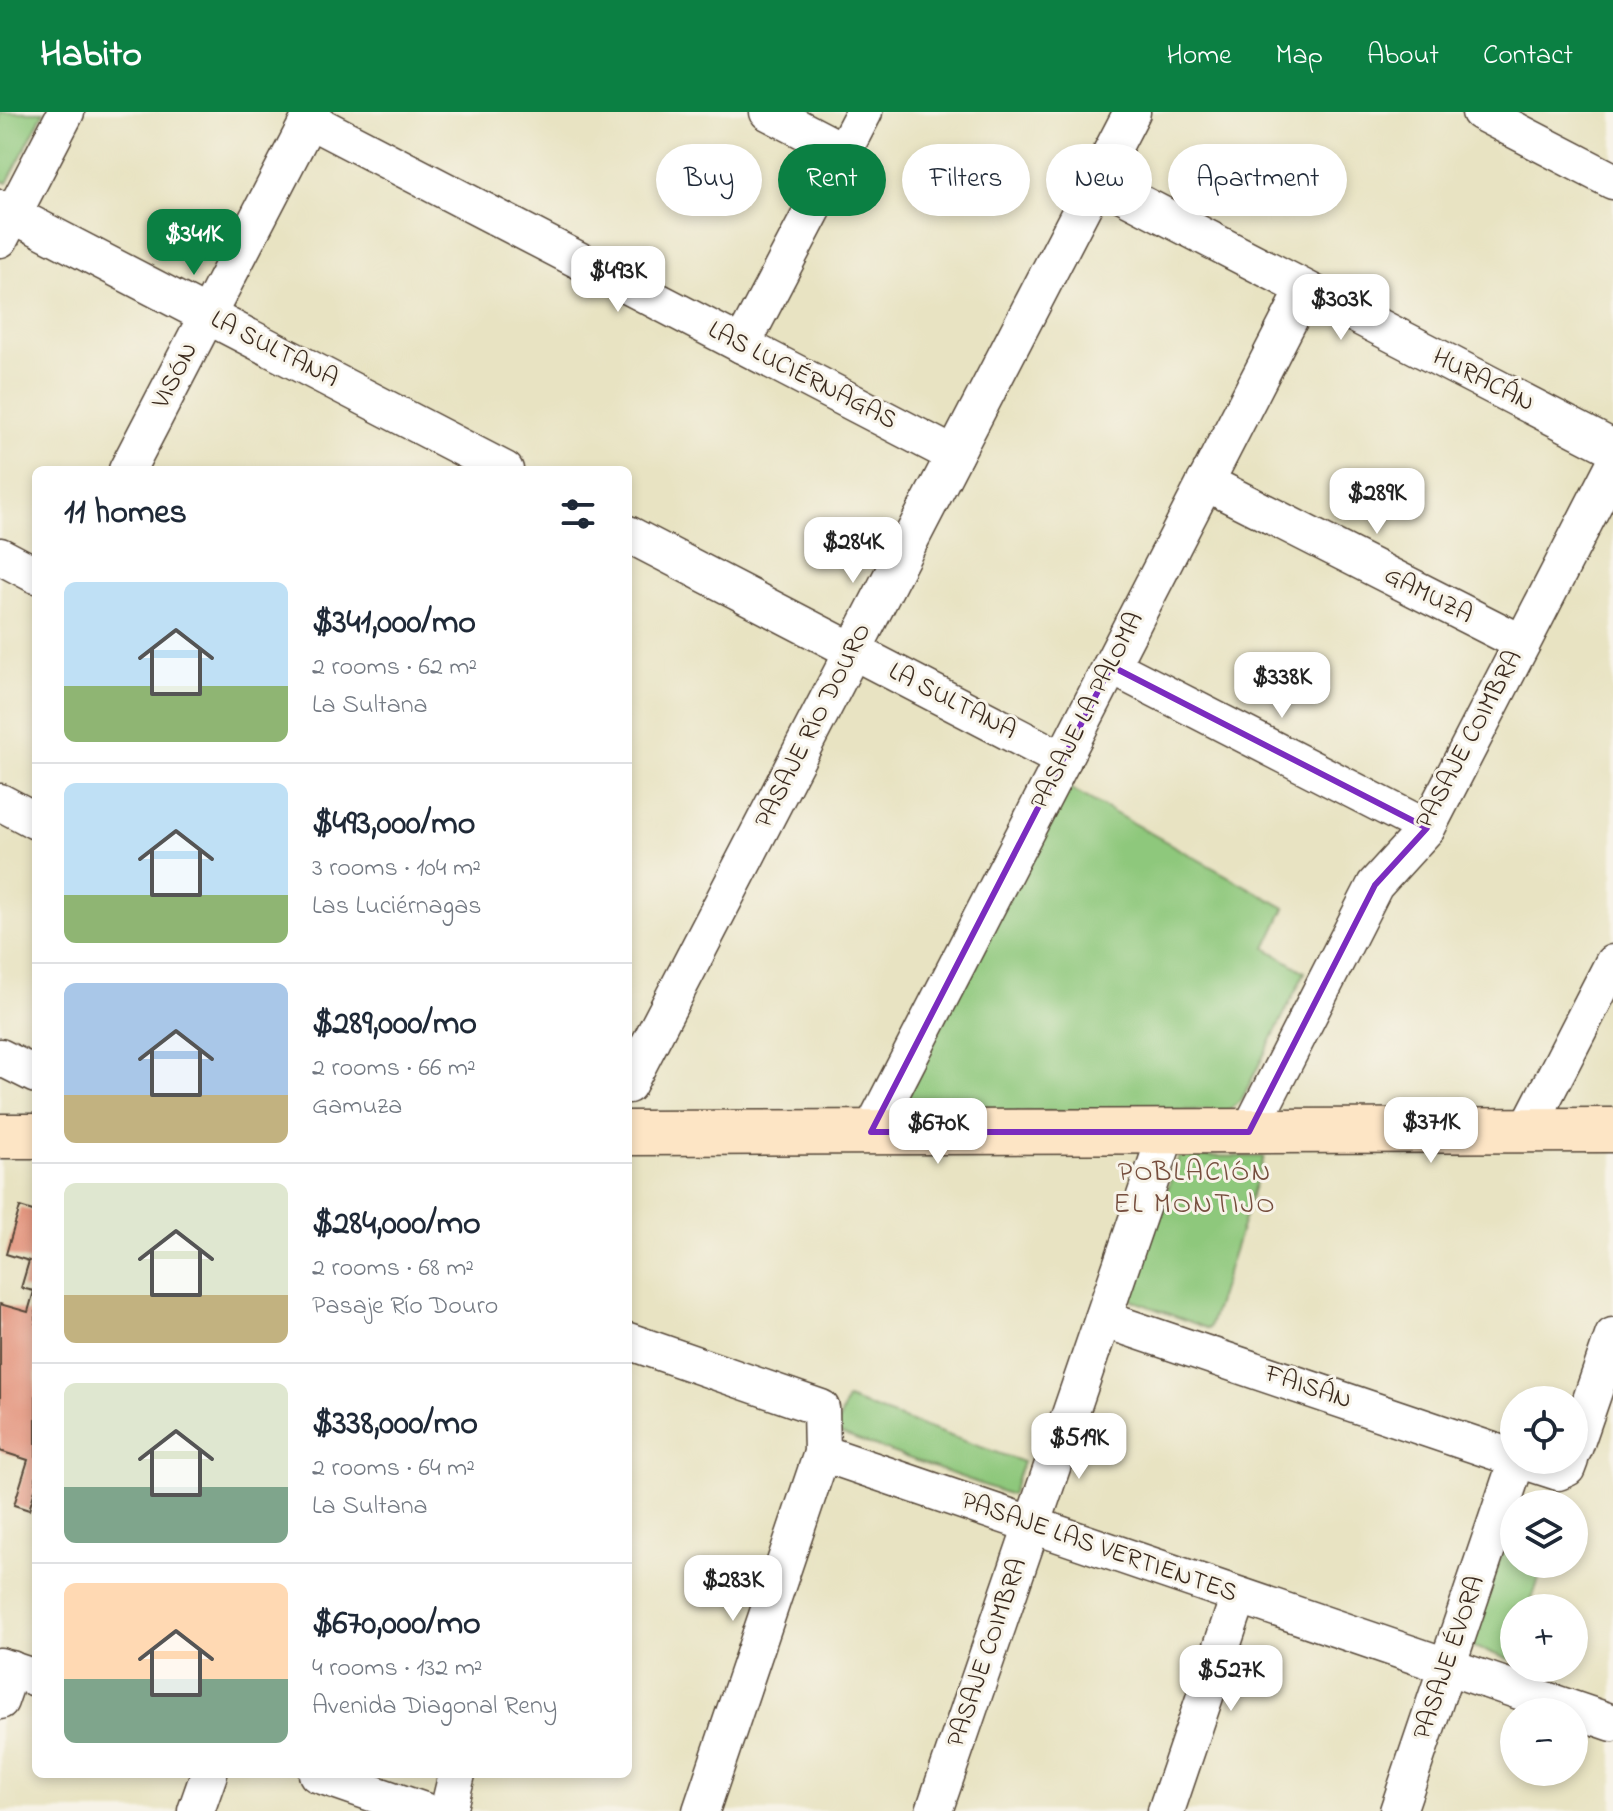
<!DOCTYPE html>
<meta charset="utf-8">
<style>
:root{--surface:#fff;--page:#f6f6f7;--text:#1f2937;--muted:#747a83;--line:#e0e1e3;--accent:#0b8043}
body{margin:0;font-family:"Indie Flower",sans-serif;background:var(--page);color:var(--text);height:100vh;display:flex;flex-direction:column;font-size:30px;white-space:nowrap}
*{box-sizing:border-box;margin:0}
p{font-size:26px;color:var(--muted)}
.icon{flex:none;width:44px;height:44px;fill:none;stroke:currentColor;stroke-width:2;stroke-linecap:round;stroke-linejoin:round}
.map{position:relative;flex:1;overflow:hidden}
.details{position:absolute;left:32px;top:354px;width:600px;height:1312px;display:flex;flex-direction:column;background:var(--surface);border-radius:12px;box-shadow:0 4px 12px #0003}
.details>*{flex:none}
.banner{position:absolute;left:656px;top:32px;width:760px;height:72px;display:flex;gap:16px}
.tools{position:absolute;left:1500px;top:1274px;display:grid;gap:16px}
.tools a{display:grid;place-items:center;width:88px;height:88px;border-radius:50%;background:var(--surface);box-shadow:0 4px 12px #0003;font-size:40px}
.price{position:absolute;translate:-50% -68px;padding:0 18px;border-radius:16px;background:#fff;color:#222;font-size:26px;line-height:52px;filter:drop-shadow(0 2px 4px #0008)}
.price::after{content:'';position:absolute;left:50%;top:48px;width:24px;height:18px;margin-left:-12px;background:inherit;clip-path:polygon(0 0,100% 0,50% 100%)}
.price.selected{background:var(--accent);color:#fff}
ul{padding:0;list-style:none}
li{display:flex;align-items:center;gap:24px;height:200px;padding:0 32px}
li+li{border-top:2px solid var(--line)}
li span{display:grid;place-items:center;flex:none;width:224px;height:160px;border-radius:12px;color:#555}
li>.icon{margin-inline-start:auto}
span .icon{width:96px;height:96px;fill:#fffc;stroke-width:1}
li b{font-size:34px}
h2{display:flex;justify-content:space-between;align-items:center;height:96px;padding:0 32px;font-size:34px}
.pill{padding:0 28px;border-radius:36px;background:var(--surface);box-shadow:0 4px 12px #0003;font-size:28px;line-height:72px}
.pill.selected{background:var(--accent);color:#fff}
header{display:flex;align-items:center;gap:48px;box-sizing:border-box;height:112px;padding:0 40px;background:var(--accent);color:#fff}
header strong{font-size:38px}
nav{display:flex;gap:44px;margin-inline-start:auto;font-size:28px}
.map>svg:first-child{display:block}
.green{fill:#8ec87c;stroke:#64794d;stroke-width:2}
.building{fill:#e3927a}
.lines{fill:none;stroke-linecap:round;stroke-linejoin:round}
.street-casing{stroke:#554637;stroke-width:39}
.secondary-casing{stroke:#554637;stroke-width:47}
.street{stroke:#fff;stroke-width:36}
.secondary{stroke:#fde5c5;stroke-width:44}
.marked{fill:none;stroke:#7b2cbf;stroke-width:6;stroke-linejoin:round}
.labels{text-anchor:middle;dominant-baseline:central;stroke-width:6;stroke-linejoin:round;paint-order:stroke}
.street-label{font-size:26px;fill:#3b2a1e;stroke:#f7f3e8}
.neighbourhood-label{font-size:28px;letter-spacing:2px;fill:#764e3e;stroke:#f7f3e8}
</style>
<header>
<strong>Habito</strong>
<nav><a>Home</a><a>Map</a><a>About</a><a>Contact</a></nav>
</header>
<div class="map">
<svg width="1613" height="1699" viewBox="0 0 1613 1699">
<rect width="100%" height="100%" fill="#f7f3e8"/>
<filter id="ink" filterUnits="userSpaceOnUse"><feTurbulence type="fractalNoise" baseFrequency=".0125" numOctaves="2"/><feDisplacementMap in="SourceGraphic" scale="16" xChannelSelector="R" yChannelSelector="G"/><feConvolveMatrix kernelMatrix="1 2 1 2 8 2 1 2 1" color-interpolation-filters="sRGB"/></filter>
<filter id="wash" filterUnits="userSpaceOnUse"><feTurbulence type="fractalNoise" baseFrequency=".006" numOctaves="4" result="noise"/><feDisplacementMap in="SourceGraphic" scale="32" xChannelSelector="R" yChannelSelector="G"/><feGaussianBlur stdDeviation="1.8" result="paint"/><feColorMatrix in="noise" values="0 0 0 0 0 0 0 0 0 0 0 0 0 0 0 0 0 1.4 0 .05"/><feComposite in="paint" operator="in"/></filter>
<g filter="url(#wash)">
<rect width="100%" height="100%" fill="#e8e3c2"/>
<!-- green -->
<g class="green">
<polygon points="0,0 44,0 7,71 0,68"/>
<polygon points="1066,674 1285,796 1266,836 1305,860 1241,989 1228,998 906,1001 900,992"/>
<polygon points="1179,1044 1264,1045 1209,1217 1129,1187"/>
<polygon points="847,1287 1023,1350 1011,1383 835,1320"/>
<polygon points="1514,1404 1514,1452 1544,1452 1529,1496 1514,1496 1512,1548 1471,1534"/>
</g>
<g id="blocks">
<!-- building -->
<polygon class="building" points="20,1095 36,1100 36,1375 29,1398 14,1393 28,1348 0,1339 0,1192 28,1200 34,1179 21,1176 29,1149 6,1142"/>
</g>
</g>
<g filter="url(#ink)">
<use href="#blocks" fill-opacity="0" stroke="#554637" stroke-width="2"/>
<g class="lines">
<defs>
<g id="street">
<polyline points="768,0 843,39"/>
<polyline points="1480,0 1613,69"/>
<polyline points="309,8 954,343"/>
<polyline points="1097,69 1613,336"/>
<polyline points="0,96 505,358"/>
<polyline points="0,127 66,0"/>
<polyline points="742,233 864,0"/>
<polyline points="127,358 313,0"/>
<polyline points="1205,370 1522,531"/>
<polyline points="628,422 1063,648"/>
<polyline points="0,444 36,463"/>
<polyline points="1111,554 1427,716"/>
<polyline points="0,690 36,709"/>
<polyline points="0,945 36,963"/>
<polyline points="628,973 1132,0"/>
<polyline points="1527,1018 1613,851"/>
<polyline points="871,1020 1305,177"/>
<polyline points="1249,1020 1375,773 1427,716 1613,355"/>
<polyline points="1103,1207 1514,1346"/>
<polyline points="628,1229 821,1296 822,1341 701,1699"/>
<polyline points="1574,1337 1613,1224"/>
<polyline points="822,1341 1613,1611"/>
<polyline points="1521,1348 1558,1360 1567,1356 1570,1348"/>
<polyline points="0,1554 36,1566"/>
<polyline points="0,1589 11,1557"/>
<polyline points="317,1662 424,1699"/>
<polyline points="196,1699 209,1662"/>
<polyline points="448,1699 457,1662"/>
<polyline points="934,1699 1167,1020"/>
<polyline points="1166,1699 1239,1484"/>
<polyline points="1398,1699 1517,1348"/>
</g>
<g id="secondary">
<polyline points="628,1021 1613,1018"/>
<polyline points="0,1024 36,1024"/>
</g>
</defs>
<!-- street casing -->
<use href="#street" class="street-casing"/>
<!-- secondary casing -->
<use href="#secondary" class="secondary-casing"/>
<!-- street -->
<use href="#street" class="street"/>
<!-- secondary -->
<use href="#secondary" class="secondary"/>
</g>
</g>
<!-- marked area -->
<path class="marked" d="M 1111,554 L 1427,716 L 1375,773 L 1249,1020 L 871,1020 Z"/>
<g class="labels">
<!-- street labels -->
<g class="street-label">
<text transform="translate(274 238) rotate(27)">LA SULTANA</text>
<text transform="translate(176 264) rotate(-63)">VISÓN</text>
<text transform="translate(802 264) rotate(27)">LAS LUCIÉRNAGAS</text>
<text transform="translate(1483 269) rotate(27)">HURACÁN</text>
<text transform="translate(1428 484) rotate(27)">GAMUZA</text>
<text transform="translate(952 590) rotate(27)">LA SULTANA</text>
<text transform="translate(1088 599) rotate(-63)">PASAJE LA PALOMA</text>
<text transform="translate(814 614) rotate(-63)">PASAJE RÍO DOURO</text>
<text transform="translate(1470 628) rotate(-62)">PASAJE COIMBRA</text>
<text transform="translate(1308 1276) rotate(19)">FAISÁN</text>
<text transform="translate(1099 1436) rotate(19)">PASAJE LAS VERTIENTES</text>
<text transform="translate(988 1541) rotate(-71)">PASAJE COIMBRA</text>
<text transform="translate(1450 1546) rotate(-71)">PASAJE ÉVORA</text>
</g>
<!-- neighbourhood labels -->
<g class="neighbourhood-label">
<text x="1195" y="1061">POBLACIÓN<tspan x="1195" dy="32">EL MONTIJO</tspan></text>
</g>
</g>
</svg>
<div class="tools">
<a><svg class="icon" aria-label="locate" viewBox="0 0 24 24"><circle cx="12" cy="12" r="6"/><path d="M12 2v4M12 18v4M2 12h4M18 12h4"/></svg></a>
<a><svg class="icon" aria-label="layers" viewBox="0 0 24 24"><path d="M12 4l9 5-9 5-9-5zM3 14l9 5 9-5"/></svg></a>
<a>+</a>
<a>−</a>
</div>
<b class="price selected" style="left:194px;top:165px">$341K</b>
<b class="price" style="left:618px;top:202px">$493K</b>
<b class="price" style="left:1341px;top:230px">$303K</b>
<b class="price" style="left:1377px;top:424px">$289K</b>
<b class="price" style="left:853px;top:473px">$284K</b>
<b class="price" style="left:1282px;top:608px">$338K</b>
<b class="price" style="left:1431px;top:1053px">$371K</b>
<b class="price" style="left:938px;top:1054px">$670K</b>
<b class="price" style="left:1079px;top:1369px">$519K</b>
<b class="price" style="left:733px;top:1511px">$283K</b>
<b class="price" style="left:1231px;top:1601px">$527K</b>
<div class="banner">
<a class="pill">Buy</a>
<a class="pill selected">Rent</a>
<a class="pill">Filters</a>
<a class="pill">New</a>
<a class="pill">Apartment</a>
</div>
<section class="details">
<h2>11 homes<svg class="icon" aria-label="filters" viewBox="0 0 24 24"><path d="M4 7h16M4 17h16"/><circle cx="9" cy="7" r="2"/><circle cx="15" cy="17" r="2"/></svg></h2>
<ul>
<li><span style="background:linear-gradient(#bfe0f5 65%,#8fb573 0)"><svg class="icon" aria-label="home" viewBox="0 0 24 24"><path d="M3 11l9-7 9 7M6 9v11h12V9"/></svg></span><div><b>$341,000/mo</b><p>2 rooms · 62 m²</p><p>La Sultana</p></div></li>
<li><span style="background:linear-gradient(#bfe0f5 70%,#8fb573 0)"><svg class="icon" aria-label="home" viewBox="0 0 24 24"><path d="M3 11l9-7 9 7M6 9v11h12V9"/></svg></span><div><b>$493,000/mo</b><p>3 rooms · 104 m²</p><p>Las Luciérnagas</p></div></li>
<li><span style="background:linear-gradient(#a9c7e8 70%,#c2b280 0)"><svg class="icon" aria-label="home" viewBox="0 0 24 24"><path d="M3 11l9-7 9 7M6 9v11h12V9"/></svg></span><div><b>$289,000/mo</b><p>2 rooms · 66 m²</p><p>Gamuza</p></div></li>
<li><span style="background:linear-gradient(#dfe7d0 70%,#c2b280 0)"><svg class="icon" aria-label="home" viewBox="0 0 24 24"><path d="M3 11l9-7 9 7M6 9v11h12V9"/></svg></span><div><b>$284,000/mo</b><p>2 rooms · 68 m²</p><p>Pasaje Río Douro</p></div></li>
<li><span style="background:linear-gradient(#dfe7d0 65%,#7fa58c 0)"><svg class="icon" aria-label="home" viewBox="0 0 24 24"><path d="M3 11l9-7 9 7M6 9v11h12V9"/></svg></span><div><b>$338,000/mo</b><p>2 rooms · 64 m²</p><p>La Sultana</p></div></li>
<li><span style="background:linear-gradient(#ffd9b3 60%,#7fa58c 0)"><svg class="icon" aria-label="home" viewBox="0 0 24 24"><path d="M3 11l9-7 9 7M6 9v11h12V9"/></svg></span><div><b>$670,000/mo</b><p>4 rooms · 132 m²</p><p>Avenida Diagonal Reny</p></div></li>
</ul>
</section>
</div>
